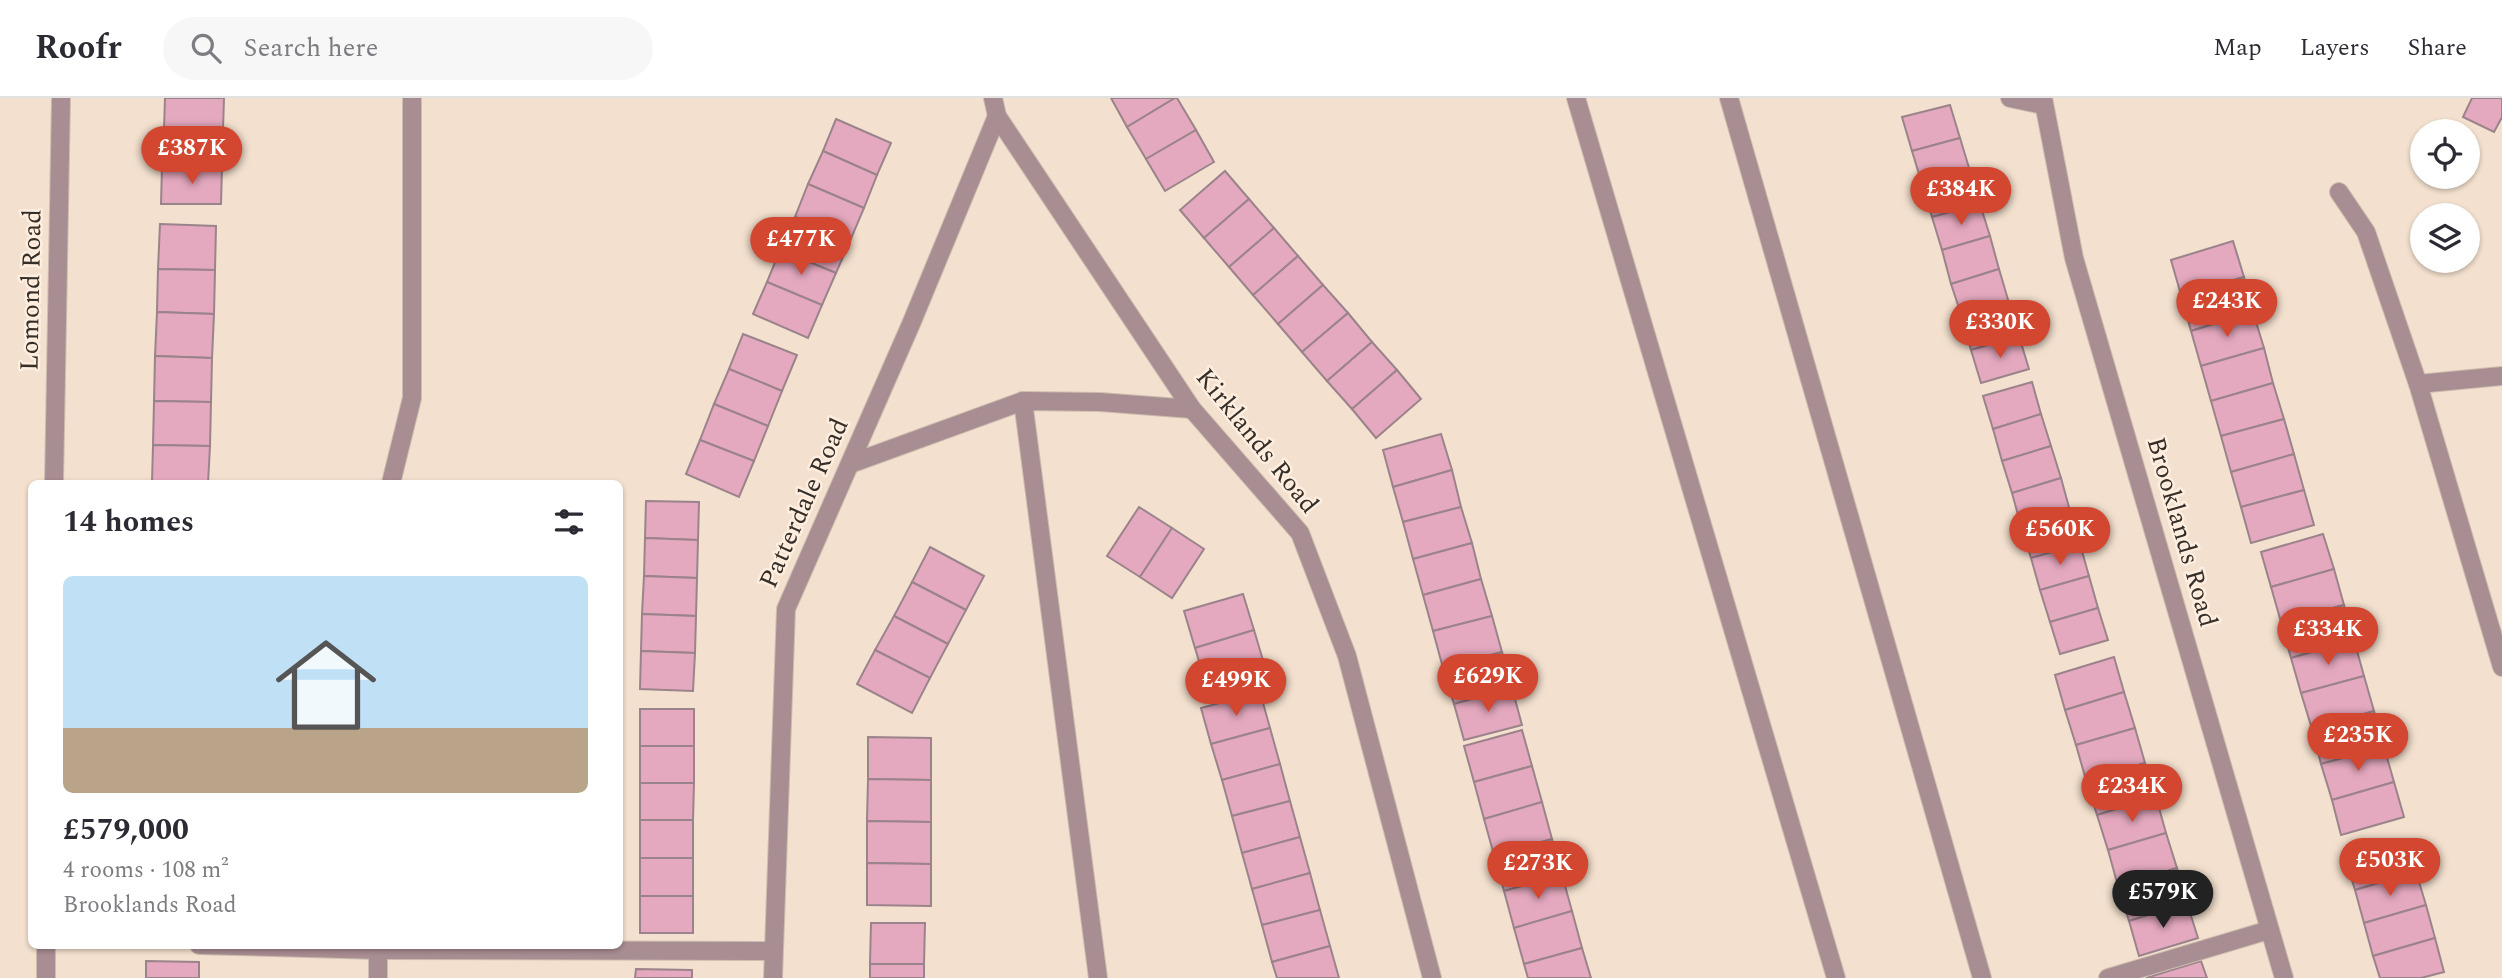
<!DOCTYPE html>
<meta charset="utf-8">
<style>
:root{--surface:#fff;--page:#f7f7f7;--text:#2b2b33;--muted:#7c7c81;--line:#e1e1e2;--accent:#d34731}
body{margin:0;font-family:Spectral,serif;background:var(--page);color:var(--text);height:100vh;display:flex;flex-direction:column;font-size:26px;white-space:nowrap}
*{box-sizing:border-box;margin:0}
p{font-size:23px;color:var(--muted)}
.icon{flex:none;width:38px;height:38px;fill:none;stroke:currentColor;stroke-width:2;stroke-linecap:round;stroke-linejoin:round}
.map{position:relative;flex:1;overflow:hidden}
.panel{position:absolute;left:28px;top:382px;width:595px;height:469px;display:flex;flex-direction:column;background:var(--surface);border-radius:10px;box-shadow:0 2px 5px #0004}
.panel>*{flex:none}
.tools{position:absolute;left:2410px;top:21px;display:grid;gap:14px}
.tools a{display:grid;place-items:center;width:70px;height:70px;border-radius:50%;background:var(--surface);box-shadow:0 2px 5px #0004;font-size:35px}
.price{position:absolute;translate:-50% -60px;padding:0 16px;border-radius:24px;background:var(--accent);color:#fff;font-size:23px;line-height:46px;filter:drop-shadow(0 2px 4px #0008)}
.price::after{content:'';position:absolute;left:50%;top:42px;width:21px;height:16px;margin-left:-10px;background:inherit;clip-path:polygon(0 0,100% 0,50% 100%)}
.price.current{background:#222;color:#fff}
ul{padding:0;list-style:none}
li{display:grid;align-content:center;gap:14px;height:371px;padding:0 35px}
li+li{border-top:2px solid var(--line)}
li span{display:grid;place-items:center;height:217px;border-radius:10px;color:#555}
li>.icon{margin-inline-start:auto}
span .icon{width:126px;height:126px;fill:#fffc;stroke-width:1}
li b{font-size:30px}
h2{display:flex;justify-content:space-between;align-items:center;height:84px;padding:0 35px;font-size:30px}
header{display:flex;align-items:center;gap:42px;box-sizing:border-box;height:98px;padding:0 35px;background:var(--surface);border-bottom:2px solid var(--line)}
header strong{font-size:33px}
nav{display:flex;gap:38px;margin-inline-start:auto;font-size:24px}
.search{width:490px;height:63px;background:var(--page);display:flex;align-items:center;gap:18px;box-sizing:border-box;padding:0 24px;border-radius:38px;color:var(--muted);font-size:26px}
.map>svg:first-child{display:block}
.building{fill:#e5a9bf;stroke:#9b838b;stroke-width:2}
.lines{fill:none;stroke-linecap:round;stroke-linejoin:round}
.service-casing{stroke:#cdbdad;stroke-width:20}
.minor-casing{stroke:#cdbdad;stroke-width:20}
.service{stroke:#a88d92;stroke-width:18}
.minor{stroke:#a88d92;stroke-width:18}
.labels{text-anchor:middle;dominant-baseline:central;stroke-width:5;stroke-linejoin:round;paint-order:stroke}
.street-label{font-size:26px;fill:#362f28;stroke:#feeee0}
</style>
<header>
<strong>Roofr</strong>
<div class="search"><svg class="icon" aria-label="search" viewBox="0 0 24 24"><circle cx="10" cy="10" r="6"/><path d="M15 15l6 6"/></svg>Search here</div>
<nav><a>Map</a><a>Layers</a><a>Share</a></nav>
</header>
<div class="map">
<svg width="2502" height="880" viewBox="0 0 2502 880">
<rect width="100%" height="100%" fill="#f3e0ce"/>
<!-- building -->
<g class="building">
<polygon points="165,0 224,0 223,31 164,31"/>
<polygon points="1111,0 1175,0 1127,29"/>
<polygon points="1175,0 1177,0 1196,32 1146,61 1127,29"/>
<polygon points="2472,0 2502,0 2502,19 2494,34 2463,19"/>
<polygon points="1950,7 1960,40 1912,53 1902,19"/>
<polygon points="836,21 891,45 877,77 823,53"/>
<polygon points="164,31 223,31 222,69 162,69"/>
<polygon points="1196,32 1214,64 1165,93 1146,61"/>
<polygon points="1960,40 1970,73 1922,86 1912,53"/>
<polygon points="823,53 877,77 864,110 808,86"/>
<polygon points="162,69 222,69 221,106 161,106"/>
<polygon points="1225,73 1249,101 1204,140 1180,112"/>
<polygon points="1970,73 1980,106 1932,119 1922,86"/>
<polygon points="808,86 864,110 850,143 795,119"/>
<polygon points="1249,101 1274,130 1229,169 1204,140"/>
<polygon points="1980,106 1990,138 1942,152 1932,119"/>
<polygon points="795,119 850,143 836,175 780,152"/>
<polygon points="160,126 216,128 215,172 158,171"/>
<polygon points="1274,130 1298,158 1253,197 1229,169"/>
<polygon points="1990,138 1999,171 1951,186 1942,152"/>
<polygon points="2233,143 2244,179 2181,197 2171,162"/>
<polygon points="780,152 836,175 822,207 767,184"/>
<polygon points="1298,158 1323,187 1278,226 1253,197"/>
<polygon points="158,171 215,172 214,216 157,214"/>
<polygon points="1999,171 2009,205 1962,219 1951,186"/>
<polygon points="2244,179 2253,214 2191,233 2181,197"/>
<polygon points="767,184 822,207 808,240 753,216"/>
<polygon points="1323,187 1348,215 1302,254 1278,226"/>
<polygon points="2009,205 2019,238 1971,252 1962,219"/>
<polygon points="157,214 214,216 212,260 155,258"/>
<polygon points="2253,214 2264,250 2201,268 2191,233"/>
<polygon points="1348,215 1372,244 1327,283 1302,254"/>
<polygon points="743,236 797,257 782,293 729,271"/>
<polygon points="2019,238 2029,271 1981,285 1971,252"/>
<polygon points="1372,244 1397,272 1352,311 1327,283"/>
<polygon points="2264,250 2273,285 2211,303 2201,268"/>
<polygon points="155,258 212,260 211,304 154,303"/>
<polygon points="729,271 782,293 768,328 714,306"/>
<polygon points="1397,272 1421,301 1376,340 1352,311"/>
<polygon points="2032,284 2041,316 1993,331 1983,298"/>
<polygon points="2273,285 2284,321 2221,338 2211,303"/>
<polygon points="154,303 211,304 210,348 153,347"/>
<polygon points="714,306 768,328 754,363 700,342"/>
<polygon points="2041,316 2051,348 2002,363 1993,331"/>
<polygon points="2284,321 2294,356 2231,374 2221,338"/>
<polygon points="1441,336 1452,372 1393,389 1383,352"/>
<polygon points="700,342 754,363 739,399 686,376"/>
<polygon points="153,347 210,348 208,385 152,385"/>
<polygon points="2051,348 2061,380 2012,395 2002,363"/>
<polygon points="2294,356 2304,392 2241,409 2231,374"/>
<polygon points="1452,372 1461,409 1403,424 1393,389"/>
<polygon points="2061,380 2070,413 2021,428 2012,395"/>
<polygon points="2304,392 2314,427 2251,445 2241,409"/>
<polygon points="646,403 699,404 698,442 645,440"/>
<polygon points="1139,409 1172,430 1140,479 1107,458"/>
<polygon points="1461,409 1472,445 1413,461 1403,424"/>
<polygon points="2070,413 2080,446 2031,460 2021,428"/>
<polygon points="1172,430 1204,451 1172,500 1140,479"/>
<polygon points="2323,436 2334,471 2271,489 2261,454"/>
<polygon points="645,440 698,442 697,480 644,478"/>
<polygon points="1472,445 1481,481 1423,497 1413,461"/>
<polygon points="2080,446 2089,478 2040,492 2031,460"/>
<polygon points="930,449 984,478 966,512 912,484"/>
<polygon points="2334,471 2344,507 2281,524 2271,489"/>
<polygon points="644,478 697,480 696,518 642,516"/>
<polygon points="2089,478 2098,510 2050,524 2040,492"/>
<polygon points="1481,481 1492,518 1433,533 1423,497"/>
<polygon points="912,484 966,512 948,546 894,518"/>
<polygon points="1243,496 1254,532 1195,550 1184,513"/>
<polygon points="2344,507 2354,542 2291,560 2281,524"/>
<polygon points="2098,510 2108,542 2060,556 2050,524"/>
<polygon points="642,516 696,518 695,555 641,553"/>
<polygon points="894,518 948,546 930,580 875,552"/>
<polygon points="1492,518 1502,554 1443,570 1433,533"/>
<polygon points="1254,532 1265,569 1206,587 1195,550"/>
<polygon points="2354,542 2364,578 2301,595 2291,560"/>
<polygon points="875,552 930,580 912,615 857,586"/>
<polygon points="641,553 695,555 693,593 640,591"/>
<polygon points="1502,554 1512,590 1454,606 1443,570"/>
<polygon points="2114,559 2124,594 2065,612 2055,577"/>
<polygon points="2364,578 2374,613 2312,631 2301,595"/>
<polygon points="1512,590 1522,627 1464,642 1454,606"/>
<polygon points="1260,594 1270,630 1211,646 1201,610"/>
<polygon points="2124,594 2135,630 2076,647 2065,612"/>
<rect x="640" y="611" width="54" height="37"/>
<polygon points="2374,613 2384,649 2321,666 2312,631"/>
<polygon points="1270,630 1280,666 1222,682 1211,646"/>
<polygon points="2135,630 2145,665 2086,682 2076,647"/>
<polygon points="1522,632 1532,668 1474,684 1464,648"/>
<polygon points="868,639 931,640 931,682 868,681"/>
<rect x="640" y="648" width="54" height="37"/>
<polygon points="2384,649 2394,684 2332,702 2321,666"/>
<polygon points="2145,665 2156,699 2097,717 2086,682"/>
<polygon points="1280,666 1290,703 1232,718 1222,682"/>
<polygon points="1532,668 1542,704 1484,721 1474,684"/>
<polygon points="868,681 931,682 931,724 867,723"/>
<polygon points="2394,684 2404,719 2341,737 2332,702"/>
<polygon points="640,685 694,685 693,722 640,722"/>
<polygon points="2156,699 2166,735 2108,752 2097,717"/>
<polygon points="1290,703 1300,739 1242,755 1232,718"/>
<polygon points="1542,704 1552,741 1494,757 1484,721"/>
<rect x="640" y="722" width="53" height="38"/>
<polygon points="867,723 931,724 931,766 867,765"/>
<polygon points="2166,735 2177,770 2118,788 2108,752"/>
<polygon points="1300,739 1310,775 1252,791 1242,755"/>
<polygon points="1552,741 1562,777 1504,793 1494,757"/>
<polygon points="2407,741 2416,774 2355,792 2345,759"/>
<rect x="640" y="760" width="53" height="38"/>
<polygon points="867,765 931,766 931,808 867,807"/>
<polygon points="2177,770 2187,805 2129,823 2118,788"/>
<polygon points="2416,774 2426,807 2364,825 2355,792"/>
<polygon points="1310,775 1320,812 1262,827 1252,791"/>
<polygon points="1562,777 1572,813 1514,830 1504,793"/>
<rect x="640" y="798" width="53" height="37"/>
<polygon points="2187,805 2198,840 2139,858 2129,823"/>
<polygon points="2426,807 2435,840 2373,858 2364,825"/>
<polygon points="1320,812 1330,848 1272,864 1262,827"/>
<polygon points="1572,813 1582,850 1524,866 1514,830"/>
<polygon points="871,825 925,825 924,866 870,866"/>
<polygon points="2435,840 2444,874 2421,880 2380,880 2373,858"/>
<polygon points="1330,848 1339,880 1277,880 1272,864"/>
<polygon points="1582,850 1591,880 1528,880 1524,866"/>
<polygon points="146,863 199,864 199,880 146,880"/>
<polygon points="2201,863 2207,880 2146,880"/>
<rect x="870" y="866" width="54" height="14"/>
<polygon points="636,871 692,872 692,880 635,880"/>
</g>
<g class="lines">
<defs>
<g id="service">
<polyline points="1576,0 1836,880"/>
<polyline points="1729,0 1982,880"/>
<polyline points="2010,0 2043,7"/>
<polyline points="2339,94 2366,134 2418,286 2502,569"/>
<polyline points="2418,286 2502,278"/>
<polyline points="1023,303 1098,880"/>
<polyline points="391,385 412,300 412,0"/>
<polyline points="199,847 378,852 773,853"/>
<polyline points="378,880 378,847"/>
<polyline points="2108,880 2269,832"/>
</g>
<g id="minor">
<polyline points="993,0 997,18 1192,311 1300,435 1347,558 1432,880"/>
<polyline points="2043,0 2074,160 2284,880"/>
<polyline points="850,366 1023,303 1100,304 1192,311"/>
<polyline points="54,385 61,0"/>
<polyline points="46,880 46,847"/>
<polyline points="773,880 786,511 911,226 997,18"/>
</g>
</defs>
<!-- service casing -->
<use href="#service" class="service-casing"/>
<!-- minor casing -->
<use href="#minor" class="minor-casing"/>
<!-- service -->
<use href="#service" class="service"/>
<!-- minor -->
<use href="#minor" class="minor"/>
</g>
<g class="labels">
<!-- street labels -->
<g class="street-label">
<text transform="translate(31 192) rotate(-89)">Lomond Road</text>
<text transform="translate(1257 343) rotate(51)">Kirklands Road</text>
<text transform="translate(804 405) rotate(-66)">Patterdale Road</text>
<text transform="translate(2182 434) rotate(74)">Brooklands Road</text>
</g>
</g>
</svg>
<div class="tools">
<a><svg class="icon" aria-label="locate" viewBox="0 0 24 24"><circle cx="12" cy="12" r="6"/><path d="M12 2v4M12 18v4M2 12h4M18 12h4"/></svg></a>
<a><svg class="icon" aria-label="layers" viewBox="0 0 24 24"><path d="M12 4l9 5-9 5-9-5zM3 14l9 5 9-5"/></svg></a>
</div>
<b class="price" style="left:192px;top:88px">£387K</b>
<b class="price" style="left:1961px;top:129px">£384K</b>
<b class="price" style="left:801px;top:179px">£477K</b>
<b class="price" style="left:2227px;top:241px">£243K</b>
<b class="price" style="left:2000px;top:262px">£330K</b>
<b class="price" style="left:2060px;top:469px">£560K</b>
<b class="price" style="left:2328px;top:569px">£334K</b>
<b class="price" style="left:1488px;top:616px">£629K</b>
<b class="price" style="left:1236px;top:620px">£499K</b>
<b class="price" style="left:2358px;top:675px">£235K</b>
<b class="price" style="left:2132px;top:726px">£234K</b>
<b class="price" style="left:2390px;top:800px">£503K</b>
<b class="price" style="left:1538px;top:803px">£273K</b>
<b class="price current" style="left:2163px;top:832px">£579K</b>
<section class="panel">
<h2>14 homes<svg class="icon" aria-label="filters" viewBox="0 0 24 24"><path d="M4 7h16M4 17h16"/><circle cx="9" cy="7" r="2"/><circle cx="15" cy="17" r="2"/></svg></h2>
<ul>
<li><span style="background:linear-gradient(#bfe0f5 70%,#b9a48a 0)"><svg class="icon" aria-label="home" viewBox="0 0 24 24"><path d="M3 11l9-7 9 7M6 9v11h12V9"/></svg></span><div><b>£579,000</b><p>4 rooms · 108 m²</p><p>Brooklands Road</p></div></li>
</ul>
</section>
</div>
